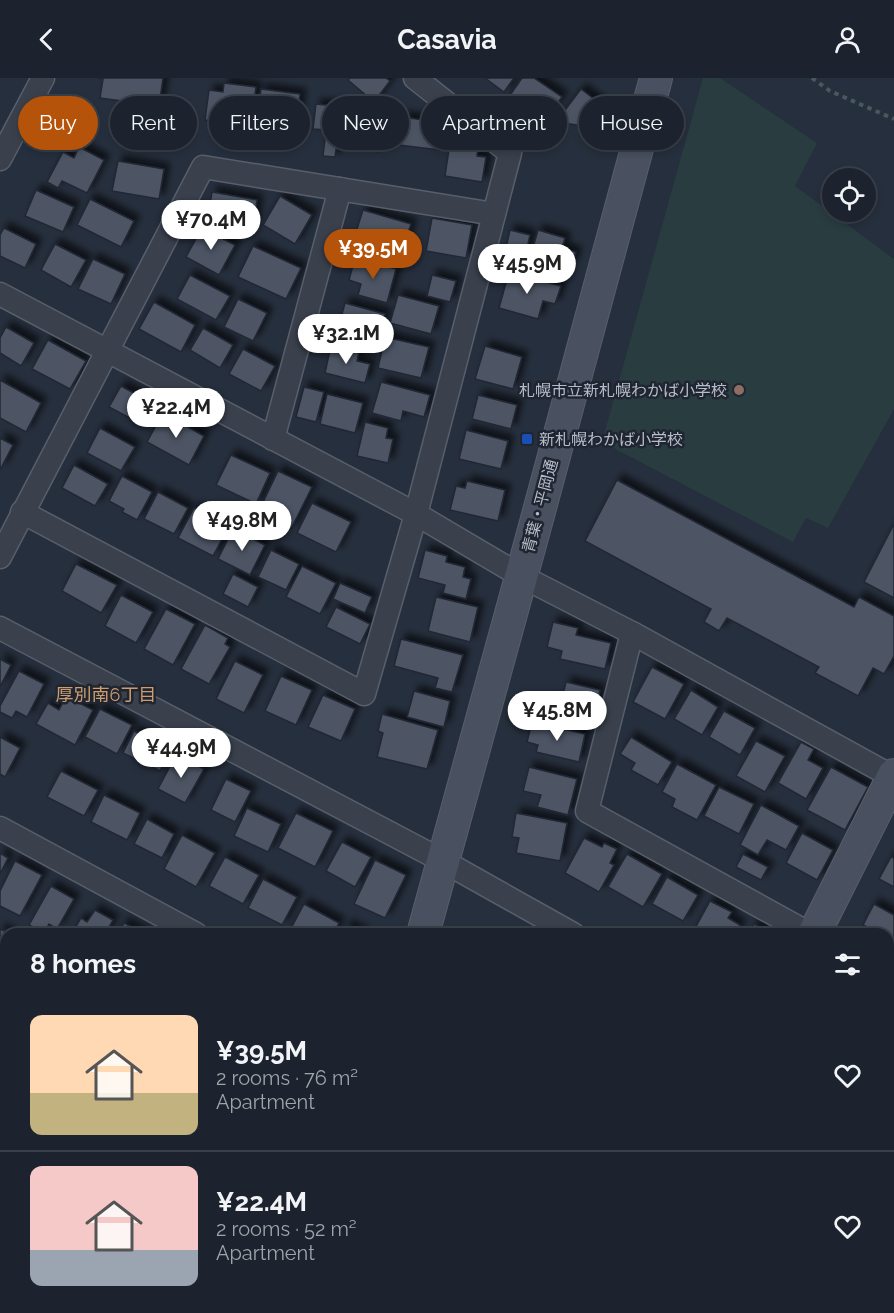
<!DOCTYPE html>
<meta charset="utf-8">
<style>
:root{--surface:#1c232e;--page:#252b36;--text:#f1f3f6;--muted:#a0a4aa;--line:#3a404a;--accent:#b45309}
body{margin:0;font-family:Raleway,"Noto Sans JP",sans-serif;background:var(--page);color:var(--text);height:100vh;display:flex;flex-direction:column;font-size:22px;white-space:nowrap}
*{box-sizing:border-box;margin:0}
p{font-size:20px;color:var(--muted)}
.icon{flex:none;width:33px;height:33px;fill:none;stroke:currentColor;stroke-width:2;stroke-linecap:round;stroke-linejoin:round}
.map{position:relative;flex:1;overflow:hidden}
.sheet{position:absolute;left:0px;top:850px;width:894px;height:386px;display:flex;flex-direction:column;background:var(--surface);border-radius:18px 18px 0 0;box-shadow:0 3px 9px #0003,0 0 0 2px var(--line)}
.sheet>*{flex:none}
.banner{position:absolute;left:18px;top:18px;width:858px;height:54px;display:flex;gap:12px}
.fabs{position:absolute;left:822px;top:90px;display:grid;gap:12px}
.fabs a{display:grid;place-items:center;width:54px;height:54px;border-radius:50%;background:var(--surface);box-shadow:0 3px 9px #0003,0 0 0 2px var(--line);font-size:30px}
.price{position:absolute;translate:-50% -51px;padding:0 14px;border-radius:21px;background:#fff;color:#222;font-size:20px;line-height:39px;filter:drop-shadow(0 2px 3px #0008)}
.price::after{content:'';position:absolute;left:50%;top:36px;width:18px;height:14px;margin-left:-9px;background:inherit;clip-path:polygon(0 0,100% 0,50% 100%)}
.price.current{background:var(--accent);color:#fff}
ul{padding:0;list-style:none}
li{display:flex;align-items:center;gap:18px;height:150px;padding:0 30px}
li+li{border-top:2px solid var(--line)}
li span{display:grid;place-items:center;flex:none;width:168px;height:120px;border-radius:12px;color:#555}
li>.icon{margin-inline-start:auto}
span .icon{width:72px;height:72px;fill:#fffc;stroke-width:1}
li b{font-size:26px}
h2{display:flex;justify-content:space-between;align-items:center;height:72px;padding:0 30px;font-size:26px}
.pill{padding:0 21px;border-radius:27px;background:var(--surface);box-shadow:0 3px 9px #0003,0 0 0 2px var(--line);font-size:21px;line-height:54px}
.pill.current{background:var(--accent);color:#fff}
header{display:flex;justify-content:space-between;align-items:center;height:78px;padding:0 30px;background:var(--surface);font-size:27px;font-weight:700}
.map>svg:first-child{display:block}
.green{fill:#293c3f}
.building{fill:#4d5565;stroke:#212834;stroke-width:1.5;filter:url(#shadow)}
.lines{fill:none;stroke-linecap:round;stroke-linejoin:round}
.street-casing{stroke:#585f6b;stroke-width:25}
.secondary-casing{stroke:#585f6b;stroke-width:34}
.path{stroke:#48595d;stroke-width:4;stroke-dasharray:4.5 4.5;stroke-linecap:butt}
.street{stroke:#3a414d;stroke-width:22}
.secondary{stroke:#495060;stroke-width:32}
.education-dot{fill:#8d6e63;stroke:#1f2632;stroke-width:2}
.transit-dot{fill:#1a4fb4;stroke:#1f2632;stroke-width:2}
.labels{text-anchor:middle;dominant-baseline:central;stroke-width:5;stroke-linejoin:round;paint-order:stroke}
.poi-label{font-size:16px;fill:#b6bcc8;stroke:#1f2632;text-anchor:end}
.street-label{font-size:16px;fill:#b6bcc8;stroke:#1f2632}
.neighbourhood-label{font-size:18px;fill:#cd9d6d;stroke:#1f2632}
</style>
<header><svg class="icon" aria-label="back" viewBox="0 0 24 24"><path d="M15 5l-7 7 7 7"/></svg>Casavia<svg class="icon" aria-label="person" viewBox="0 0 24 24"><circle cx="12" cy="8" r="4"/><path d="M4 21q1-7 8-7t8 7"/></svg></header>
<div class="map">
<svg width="894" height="1235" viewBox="0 0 894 1235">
<defs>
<filter id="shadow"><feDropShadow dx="5.5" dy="-5.5" stdDeviation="3" flood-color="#0009"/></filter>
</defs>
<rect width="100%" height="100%" fill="#262f3d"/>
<!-- green -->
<polygon class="green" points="703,0 720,0 817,65 795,108 894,181 894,331 828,450 806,440 793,464 602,364"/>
<!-- building -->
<g class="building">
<polygon points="98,0 163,0 159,28 100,20 103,1"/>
<polygon points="350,0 386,0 390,3 374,24 348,2"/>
<polygon points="485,0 514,0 504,14"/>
<polygon points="522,0 534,0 562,19 542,47 506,23"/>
<polygon points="224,5 256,9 251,41 227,38 226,45 205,42 209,12 223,14"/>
<polygon points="261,11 300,16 296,50 257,45"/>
<polygon points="581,11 615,37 604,51 556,44"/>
<polygon points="316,26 342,29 335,79 323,78 326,52 313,51"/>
<polygon points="355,30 395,38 390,66 381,64 379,74 348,68"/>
<polygon points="403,39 444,45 440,72 399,67"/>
<polygon points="450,65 478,70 477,78 486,79 482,104 445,98"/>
<polygon points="79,69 104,82 87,115 62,103 58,110 47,104 63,74 74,80"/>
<polygon points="118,83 164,91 159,121 112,113"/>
<polygon points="36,112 74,129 63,154 25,138"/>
<polygon points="212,114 257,122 254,147 208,138"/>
<polygon points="280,118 312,137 295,166 263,147"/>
<polygon points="90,121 134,143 121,169 77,147"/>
<polygon points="363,132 411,146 403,171 355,157"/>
<polygon points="432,140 472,147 466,180 426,173"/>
<polygon points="4,150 36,166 25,190 0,178 0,157"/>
<polygon points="202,150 235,167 219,197 186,179"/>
<polygon points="510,152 530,157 524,184 504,179"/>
<polygon points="538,152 565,160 562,170 576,174 572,187 564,185 561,193 529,184"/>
<polygon points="55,166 86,182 71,209 41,192"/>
<polygon points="253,168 301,190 286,221 238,199"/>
<polygon points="355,180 396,191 387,225 358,217 361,206 349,202"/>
<polygon points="93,181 125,196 111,226 78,211"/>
<polygon points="509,194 561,208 555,226 543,223 538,241 499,230"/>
<polygon points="190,197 230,218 216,242 177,221"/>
<polygon points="432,197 456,203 450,224 427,218"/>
<polygon points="398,217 439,228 431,256 390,245"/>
<polygon points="238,221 267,235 253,263 224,249"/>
<polygon points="154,224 195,247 181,274 139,251"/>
<polygon points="345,225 385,236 379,258 339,247"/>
<polygon points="6,249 34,265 21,288 0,275 0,260"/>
<polygon points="203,250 233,267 220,290 190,272"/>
<polygon points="385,259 429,269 421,300 378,290"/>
<polygon points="48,262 86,283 70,311 32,291"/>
<polygon points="331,267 359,274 357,283 370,286 365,305 325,295"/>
<polygon points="485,268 522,279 513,311 475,301"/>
<polygon points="243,271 275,288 261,313 229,296"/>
<polygon points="0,302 41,325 26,354 0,340"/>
<polygon points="381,304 430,317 424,339 403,333 401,343 372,335"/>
<polygon points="121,308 152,325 141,346 109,329"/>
<polygon points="304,309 324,314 316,344 296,339"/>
<polygon points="327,316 363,325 355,355 320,346"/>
<polygon points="478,317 517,327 511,351 472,341"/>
<polygon points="163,335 204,358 189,387 147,364"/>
<polygon points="365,344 388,350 386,360 393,361 388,385 357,378"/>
<polygon points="100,350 135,369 121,393 87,375"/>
<polygon points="466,352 508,363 501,391 459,381"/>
<polygon points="0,360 13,367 0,392"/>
<polygon points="231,377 270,395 256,426 216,407"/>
<polygon points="74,387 108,406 95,428 62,410"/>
<polygon points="278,393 312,409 291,451 258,435"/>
<polygon points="122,398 152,414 137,442 122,434 124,431 109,423"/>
<polygon points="617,402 854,529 859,519 894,538 894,578 884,596 873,590 858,618 815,595 819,589 727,540 719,553 704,544 711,531 585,463"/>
<polygon points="467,403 505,412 498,443 450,432 456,408 465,410"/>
<polygon points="158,414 188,430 174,456 144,441"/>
<polygon points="312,425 351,444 336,474 297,455"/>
<polygon points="194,430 229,448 213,478 178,460"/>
<polygon points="894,446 894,520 864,504"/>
<polygon points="233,451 265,467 250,497 218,481"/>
<polygon points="271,472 299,486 286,512 258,499"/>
<polygon points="425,472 447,478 446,484 465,489 463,499 471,501 466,521 443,515 445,507 418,500"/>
<polygon points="76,486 117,507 101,535 62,513"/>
<polygon points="302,488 336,505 320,536 286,519"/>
<polygon points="233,496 258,509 248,529 223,516"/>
<polygon points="340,505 372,519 365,535 333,521"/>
<polygon points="121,517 153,534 136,565 105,548"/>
<polygon points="436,519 478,529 470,564 428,553"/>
<polygon points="336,529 370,546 360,566 326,549"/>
<polygon points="166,531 195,546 173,587 144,571"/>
<polygon points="553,544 578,550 576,557 611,565 605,591 560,581 562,573 547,569"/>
<polygon points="205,547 228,560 225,566 230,569 209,606 181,591"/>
<polygon points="401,561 463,577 452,614 435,610 438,600 394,588"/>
<polygon points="0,581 11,587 0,609"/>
<polygon points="235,583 263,597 244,635 216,621"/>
<polygon points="652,589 684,606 665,641 633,624"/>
<polygon points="19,593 44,606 27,639 16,633 12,640 0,634 0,628"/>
<polygon points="281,598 312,612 296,647 265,633"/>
<polygon points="566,604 600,612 591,650 546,639 550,622 561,625"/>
<polygon points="691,612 718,629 702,657 674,641"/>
<polygon points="414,613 450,623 444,649 407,639"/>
<polygon points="323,617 355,631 341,663 308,649"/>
<polygon points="66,618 93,632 75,667 36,646 48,625 59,632"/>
<polygon points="100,631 132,647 117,676 85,659"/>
<polygon points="724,633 755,650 740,677 709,659"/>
<polygon points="382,636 438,652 427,691 377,679 383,655 378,653"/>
<polygon points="532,644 585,656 579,684 536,674 538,667 527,664"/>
<polygon points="134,653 171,671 160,693 123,675"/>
<polygon points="0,659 20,670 5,699 0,696"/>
<polygon points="631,659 672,684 658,707 631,692 635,685 620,676"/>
<polygon points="756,663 785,678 765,714 736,698"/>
<polygon points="801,664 814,671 808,682 823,690 806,721 778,705"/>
<polygon points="176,677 204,691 185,725 158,711"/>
<polygon points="677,686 716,707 697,742 672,729 675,721 662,714"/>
<polygon points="529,689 577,701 568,737 537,729 541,717 523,713"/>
<polygon points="831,689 868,709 845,752 807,732"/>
<polygon points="61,693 98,712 84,738 47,719"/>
<polygon points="226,701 251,713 235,744 211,732"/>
<polygon points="719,709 754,726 739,756 704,738"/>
<polygon points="104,717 140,735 127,762 91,744"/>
<polygon points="761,727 799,748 786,772 767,762 758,777 740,767"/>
<polygon points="247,730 281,746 268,774 234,758"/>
<polygon points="296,735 333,753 315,789 278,770"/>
<polygon points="516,735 567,745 560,783 516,775 519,760 512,759"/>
<polygon points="147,741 174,756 162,780 134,766"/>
<polygon points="802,755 833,772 817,802 786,785"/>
<polygon points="182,757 215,775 196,809 164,791"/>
<polygon points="584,760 602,769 604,765 617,771 610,785 614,787 599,814 565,795"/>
<polygon points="342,764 371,779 355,809 326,793"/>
<polygon points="0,775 8,780 0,796"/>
<polygon points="627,776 662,796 643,829 608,809"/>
<polygon points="743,776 768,789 761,802 736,789"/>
<polygon points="225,779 259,797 243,826 209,808"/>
<polygon points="891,779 894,780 894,809 879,801"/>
<polygon points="375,782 406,797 385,840 354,826"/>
<polygon points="15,783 42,797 20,838 0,828 0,813"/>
<polygon points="667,799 698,817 683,843 652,826"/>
<polygon points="263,801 297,819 282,847 248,830"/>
<polygon points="51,808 74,821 57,851 49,846 44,855 29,847"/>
<polygon points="710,823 732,834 728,840 740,847 735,856 692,856"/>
<polygon points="304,826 339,845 333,856 288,856"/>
<polygon points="874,826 894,837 894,864 888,860 888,856 881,856 863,847"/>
<polygon points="95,832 113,842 105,856 72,856 81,840 87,844"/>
<polygon points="124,845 145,856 118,856"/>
<polygon points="754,846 774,856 749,856"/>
<polygon points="347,847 365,856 343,856"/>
<polygon points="0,851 11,856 6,856 6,877 0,888"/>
<polygon points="0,956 6,959 6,993 0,990"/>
<polygon points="894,956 894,970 888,967"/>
<polygon points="0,1006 6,1009 6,1030 1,1041"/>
<polygon points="6,1062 6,1091 0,1088 0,1074"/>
<polygon points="0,1103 6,1106 6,1140 0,1137"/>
<polygon points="889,1139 894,1142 894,1180 888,1189 888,1141"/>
<polygon points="0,1178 5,1181 0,1192"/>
<polygon points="37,1230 45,1230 55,1235 35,1235"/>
<polygon points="65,1230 80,1230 77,1235"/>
<polygon points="105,1230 136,1230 137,1231 135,1235 102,1235"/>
<polygon points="225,1230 270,1230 268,1235 237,1235"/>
<polygon points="369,1230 378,1230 395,1235 367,1235"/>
<polygon points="477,1230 508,1230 516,1234 474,1235"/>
<polygon points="651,1230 681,1230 679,1235 655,1235 650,1232"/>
<polygon points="686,1230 702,1230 712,1235 683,1235"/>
<polygon points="779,1230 817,1230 814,1235 789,1235"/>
<polygon points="834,1230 849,1230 859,1235 832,1235"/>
</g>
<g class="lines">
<defs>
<g id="street">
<polyline points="0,81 43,0"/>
<polyline points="0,216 416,436 521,498 632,555 893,699"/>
<polyline points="273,361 340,111"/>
<polyline points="22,434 364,616 416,436 510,75 415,0"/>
<polyline points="0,479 203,89 494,136"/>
<polyline points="0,550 443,783 573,856"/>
<polyline points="632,555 587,733 810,856"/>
<polyline points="0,750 196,856"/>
<polyline points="888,900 894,904"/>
<polyline points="0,941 6,943"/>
<polyline points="888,1028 894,1031"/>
<polyline points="560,1230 569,1235"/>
<polyline points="882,1230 891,1235"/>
<polyline points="5,1235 8,1230"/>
<polyline points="175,1235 177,1230"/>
<polyline points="442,1235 444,1230"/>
</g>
<g id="secondary">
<polyline points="423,856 534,452 656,0"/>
<polyline points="814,856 894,697"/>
<polyline points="307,1235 309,1230"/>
</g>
</defs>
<!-- street casing -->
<use href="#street" class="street-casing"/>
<!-- secondary casing -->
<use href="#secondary" class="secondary-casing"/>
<!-- path -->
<polyline class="path" points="812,0 830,13 894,41"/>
<!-- street -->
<use href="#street" class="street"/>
<!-- secondary -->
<use href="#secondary" class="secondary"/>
</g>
<!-- markers -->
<circle class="education-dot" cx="739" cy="312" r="6"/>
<rect class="transit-dot" x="521" y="355" width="12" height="12" rx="3"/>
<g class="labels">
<!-- poi labels -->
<g class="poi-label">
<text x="727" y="312">札幌市立新札幌わかば小学校</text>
<text x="539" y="361" text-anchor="start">新札幌わかば小学校</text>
</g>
<!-- street labels -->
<g class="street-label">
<text transform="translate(540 428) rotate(-75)">青葉・平岡通</text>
</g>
<!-- neighbourhood labels -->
<g class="neighbourhood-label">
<text x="106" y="616">厚別南6丁目</text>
</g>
</g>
</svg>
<div class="fabs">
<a><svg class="icon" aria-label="locate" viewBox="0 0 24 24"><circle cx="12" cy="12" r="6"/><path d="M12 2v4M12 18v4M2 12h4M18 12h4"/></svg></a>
</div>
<b class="price" style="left:211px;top:173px">¥70.4M</b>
<b class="price current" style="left:373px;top:202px">¥39.5M</b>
<b class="price" style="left:527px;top:217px">¥45.9M</b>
<b class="price" style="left:346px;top:287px">¥32.1M</b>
<b class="price" style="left:176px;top:361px">¥22.4M</b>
<b class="price" style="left:242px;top:474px">¥49.8M</b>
<b class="price" style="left:557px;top:664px">¥45.8M</b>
<b class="price" style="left:181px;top:701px">¥44.9M</b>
<div class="banner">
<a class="pill current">Buy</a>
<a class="pill">Rent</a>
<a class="pill">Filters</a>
<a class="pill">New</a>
<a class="pill">Apartment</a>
<a class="pill">House</a>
</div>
<section class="sheet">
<h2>8 homes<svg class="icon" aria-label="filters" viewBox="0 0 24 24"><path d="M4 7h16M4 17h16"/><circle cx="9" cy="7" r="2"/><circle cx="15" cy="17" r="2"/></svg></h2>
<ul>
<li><span style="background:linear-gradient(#ffd9b3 65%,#c2b280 0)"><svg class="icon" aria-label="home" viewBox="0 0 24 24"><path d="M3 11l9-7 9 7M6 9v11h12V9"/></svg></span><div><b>¥39.5M</b><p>2 rooms · 76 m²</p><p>Apartment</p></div><svg class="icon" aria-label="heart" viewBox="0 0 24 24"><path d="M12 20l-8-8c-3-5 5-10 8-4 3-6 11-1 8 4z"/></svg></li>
<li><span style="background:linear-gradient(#f6c9c9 70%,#9aa5b1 0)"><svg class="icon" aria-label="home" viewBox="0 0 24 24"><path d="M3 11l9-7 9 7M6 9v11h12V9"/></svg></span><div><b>¥22.4M</b><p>2 rooms · 52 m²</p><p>Apartment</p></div><svg class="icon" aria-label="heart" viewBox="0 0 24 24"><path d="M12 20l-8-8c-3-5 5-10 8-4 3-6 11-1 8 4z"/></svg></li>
</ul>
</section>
</div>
